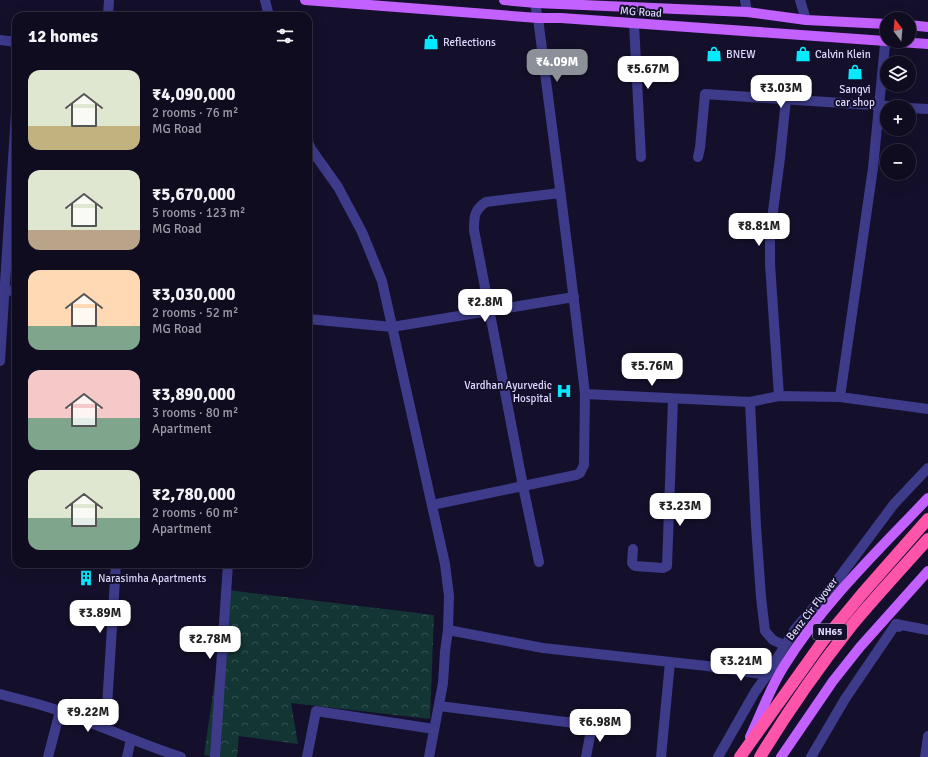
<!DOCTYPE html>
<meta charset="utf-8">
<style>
:root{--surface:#0f0c20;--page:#181529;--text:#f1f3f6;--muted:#9b9ba5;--line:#2f2c3e;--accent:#8c9099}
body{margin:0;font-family:Signika,sans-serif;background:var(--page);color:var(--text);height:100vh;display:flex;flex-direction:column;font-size:15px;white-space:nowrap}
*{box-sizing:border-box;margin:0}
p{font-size:13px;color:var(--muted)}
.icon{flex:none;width:22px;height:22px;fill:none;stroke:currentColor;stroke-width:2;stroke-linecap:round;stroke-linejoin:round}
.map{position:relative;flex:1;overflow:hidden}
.drawer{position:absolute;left:12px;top:12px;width:300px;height:556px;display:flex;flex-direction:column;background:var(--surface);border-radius:12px;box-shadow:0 4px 16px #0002,0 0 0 1px var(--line)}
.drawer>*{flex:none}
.needle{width:26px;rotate:344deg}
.buttons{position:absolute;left:880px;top:12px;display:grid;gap:8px}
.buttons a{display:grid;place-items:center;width:36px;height:36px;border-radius:50%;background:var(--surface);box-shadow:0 4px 16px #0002,0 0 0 1px var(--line);font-size:20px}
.price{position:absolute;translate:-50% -34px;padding:0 9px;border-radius:8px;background:#fff;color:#222;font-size:13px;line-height:26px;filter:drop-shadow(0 1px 2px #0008)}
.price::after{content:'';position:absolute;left:50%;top:24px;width:12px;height:9px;margin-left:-6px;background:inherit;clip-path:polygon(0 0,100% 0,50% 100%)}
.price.current{background:var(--accent);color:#fff}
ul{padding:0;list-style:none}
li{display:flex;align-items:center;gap:12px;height:100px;padding:0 16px}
li span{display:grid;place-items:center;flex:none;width:112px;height:80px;border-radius:12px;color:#555}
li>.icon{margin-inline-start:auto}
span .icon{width:48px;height:48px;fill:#fffc;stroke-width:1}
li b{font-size:17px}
h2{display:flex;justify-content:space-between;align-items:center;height:48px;padding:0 16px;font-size:17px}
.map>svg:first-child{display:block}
.forest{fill:url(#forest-crowns)}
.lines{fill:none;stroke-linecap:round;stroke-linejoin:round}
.minor{stroke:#3d3b8a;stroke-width:10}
.major{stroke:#c261ff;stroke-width:10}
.highway{stroke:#ff55a9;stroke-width:12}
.labels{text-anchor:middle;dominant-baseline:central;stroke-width:4;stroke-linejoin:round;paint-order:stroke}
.shield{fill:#14102b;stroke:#a19dbf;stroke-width:1}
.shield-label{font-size:10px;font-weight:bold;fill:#dedaff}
.street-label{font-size:11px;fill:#dedaff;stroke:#14102b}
.poi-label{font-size:11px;fill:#dedaff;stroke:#14102b;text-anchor:start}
</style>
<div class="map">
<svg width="928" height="757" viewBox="0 0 928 757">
<defs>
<pattern id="forest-crowns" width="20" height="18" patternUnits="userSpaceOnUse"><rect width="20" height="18" fill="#133533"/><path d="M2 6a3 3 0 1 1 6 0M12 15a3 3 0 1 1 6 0" fill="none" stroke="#355252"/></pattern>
</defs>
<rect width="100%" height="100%" fill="#14102b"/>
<!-- forest -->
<polygon class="forest" points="228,590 434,615 430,719 291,703 298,744 239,736 237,757 214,757 204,755"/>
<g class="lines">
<!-- minor -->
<g class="minor">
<polyline points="265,0 269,16"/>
<path d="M 534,0 L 538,18 C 554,144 571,269 585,394 L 750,402 L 779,396 L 840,397 L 928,409"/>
<polyline points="745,0 747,12"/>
<polyline points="800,0 806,20"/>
<polyline points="108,16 109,0"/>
<polyline points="634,24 641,157"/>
<polyline points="0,40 16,42"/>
<polyline points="909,108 928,109"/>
<polyline points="308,142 311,149 338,187 362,232 382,281 445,564 449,596 448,630 445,652 443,683 429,757"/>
<polyline points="698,157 700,148 705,94 903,107"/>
<polyline points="0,290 16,291"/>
<polyline points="308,319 392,327 574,297"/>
<polyline points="0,361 16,113"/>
<polyline points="779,396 770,264 770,234 780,158 786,99"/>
<polyline points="840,397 873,168 887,24"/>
<polyline points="750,402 756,526 761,597 765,631 773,640 784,645"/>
<polyline points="432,505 576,475 580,473 584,465 585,394"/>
<polyline points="633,549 632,563 635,566 663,568 667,566 673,399"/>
<path d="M 539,562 L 523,486 L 474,230 C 474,217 474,210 486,202 L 560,193"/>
<polyline points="899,627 896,624 928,630"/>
<polyline points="448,630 543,648 707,666 767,675 795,629 838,579 894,504 928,468"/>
<path d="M 0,694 C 21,700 42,704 62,712 C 102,726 140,744 181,757"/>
<polyline points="107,706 116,564"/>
<polyline points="439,706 622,729"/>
<polyline points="48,757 60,711"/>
<polyline points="127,757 131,739"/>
<polyline points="215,757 228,564"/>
<polyline points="307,757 316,711 434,729"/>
<polyline points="586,757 592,725"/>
<polyline points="661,757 670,662"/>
<polyline points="718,757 755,692 767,675"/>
<polyline points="811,757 845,699 896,624"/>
<polyline points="925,757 928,736"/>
</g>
<!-- major -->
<g class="major">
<polyline points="305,0 538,18 561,18 928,44"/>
<polyline points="504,0 536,3 747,12 806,20 887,24"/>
<polyline points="909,25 928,27"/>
<path d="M 750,737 C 761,714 770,688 784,666 C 823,603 878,551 928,498"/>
<polyline points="781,757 833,681 860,647 928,571"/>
</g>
<!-- highway -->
<g class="highway">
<polyline points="740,757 823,641 862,594 928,519"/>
<path d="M 760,757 C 788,711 818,668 852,625 C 876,596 903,567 928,539"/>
</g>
</g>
<!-- icons -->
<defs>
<symbol id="shop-bare" viewBox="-9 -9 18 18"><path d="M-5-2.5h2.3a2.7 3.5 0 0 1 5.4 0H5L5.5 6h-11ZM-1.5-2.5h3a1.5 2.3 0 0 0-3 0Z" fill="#06eaff" stroke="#14102b" stroke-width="2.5" paint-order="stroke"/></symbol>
<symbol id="hospital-bare" viewBox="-9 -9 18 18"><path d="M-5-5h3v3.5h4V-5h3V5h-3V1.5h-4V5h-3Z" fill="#06eaff" stroke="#14102b" stroke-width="2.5" paint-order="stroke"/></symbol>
<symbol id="building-bare" viewBox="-9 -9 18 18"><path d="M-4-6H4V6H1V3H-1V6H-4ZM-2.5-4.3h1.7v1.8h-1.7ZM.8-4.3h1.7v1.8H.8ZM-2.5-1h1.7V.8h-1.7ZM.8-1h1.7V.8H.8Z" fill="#06eaff" stroke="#14102b" stroke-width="2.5" paint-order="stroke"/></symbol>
</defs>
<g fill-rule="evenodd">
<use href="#shop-bare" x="420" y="31" width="22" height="22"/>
<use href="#shop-bare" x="703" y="43" width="22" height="22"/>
<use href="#shop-bare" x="792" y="43" width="22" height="22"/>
<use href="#shop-bare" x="844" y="61" width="22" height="22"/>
<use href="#hospital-bare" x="553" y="380" width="22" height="22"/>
<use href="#building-bare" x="75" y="567" width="22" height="22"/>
</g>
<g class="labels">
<!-- shield labels -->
<rect class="shield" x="813" y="624" width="34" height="16" rx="3"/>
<g class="shield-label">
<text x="830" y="632">NH65</text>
</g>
<!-- street labels -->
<g class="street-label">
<text transform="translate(641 12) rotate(4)">MG Road</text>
<text transform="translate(812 609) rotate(-52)">Benz Cir Flyover</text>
</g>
<!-- poi labels -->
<g class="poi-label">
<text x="443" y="42">Reflections</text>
<text x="726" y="54">BNEW</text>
<text x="815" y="54">Calvin Klein</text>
<text x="855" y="89" text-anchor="middle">Sangvi<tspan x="855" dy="13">car shop</tspan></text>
<text x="552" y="385" text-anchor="end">Vardhan Ayurvedic<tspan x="552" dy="13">Hospital</tspan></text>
<text x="98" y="578">Narasimha Apartments</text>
</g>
</g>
</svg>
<div class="buttons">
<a><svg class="needle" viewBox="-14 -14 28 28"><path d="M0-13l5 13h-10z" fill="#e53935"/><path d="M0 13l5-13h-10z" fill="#9b9ba5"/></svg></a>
<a><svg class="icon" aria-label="layers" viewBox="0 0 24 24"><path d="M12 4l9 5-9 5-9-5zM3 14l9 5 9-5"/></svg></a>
<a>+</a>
<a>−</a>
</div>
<b class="price current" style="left:557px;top:83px">₹4.09M</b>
<b class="price" style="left:648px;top:90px">₹5.67M</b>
<b class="price" style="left:781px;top:109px">₹3.03M</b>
<b class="price" style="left:759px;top:247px">₹8.81M</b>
<b class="price" style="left:485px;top:323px">₹2.8M</b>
<b class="price" style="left:652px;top:387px">₹5.76M</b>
<b class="price" style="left:680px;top:527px">₹3.23M</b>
<b class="price" style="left:100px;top:634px">₹3.89M</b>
<b class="price" style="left:210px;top:660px">₹2.78M</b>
<b class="price" style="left:741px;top:682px">₹3.21M</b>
<b class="price" style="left:88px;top:733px">₹9.22M</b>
<b class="price" style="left:600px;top:743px">₹6.98M</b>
<section class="drawer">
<h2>12 homes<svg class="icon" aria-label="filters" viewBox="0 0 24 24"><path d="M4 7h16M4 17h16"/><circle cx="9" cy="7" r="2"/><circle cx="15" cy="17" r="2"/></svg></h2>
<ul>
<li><span style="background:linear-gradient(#dfe7d0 70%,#c2b280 0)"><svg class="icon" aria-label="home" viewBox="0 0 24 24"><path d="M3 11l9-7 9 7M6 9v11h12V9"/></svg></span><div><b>₹4,090,000</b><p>2 rooms · 76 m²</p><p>MG Road</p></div></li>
<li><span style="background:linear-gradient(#dfe7d0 75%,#b9a48a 0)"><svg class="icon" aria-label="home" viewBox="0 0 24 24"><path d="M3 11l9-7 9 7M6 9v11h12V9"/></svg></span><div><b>₹5,670,000</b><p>5 rooms · 123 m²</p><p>MG Road</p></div></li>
<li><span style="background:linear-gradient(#ffd9b3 70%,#7fa58c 0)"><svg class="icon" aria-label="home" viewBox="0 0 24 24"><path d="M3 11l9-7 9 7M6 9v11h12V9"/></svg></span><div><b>₹3,030,000</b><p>2 rooms · 52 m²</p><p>MG Road</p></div></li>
<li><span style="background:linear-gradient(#f6c9c9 60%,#7fa58c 0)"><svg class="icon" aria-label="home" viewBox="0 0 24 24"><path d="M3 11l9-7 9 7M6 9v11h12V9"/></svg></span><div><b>₹3,890,000</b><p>3 rooms · 80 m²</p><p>Apartment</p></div></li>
<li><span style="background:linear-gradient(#dfe7d0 60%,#7fa58c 0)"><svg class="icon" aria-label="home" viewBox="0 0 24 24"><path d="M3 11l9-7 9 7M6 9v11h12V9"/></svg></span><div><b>₹2,780,000</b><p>2 rooms · 60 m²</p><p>Apartment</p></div></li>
</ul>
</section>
</div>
